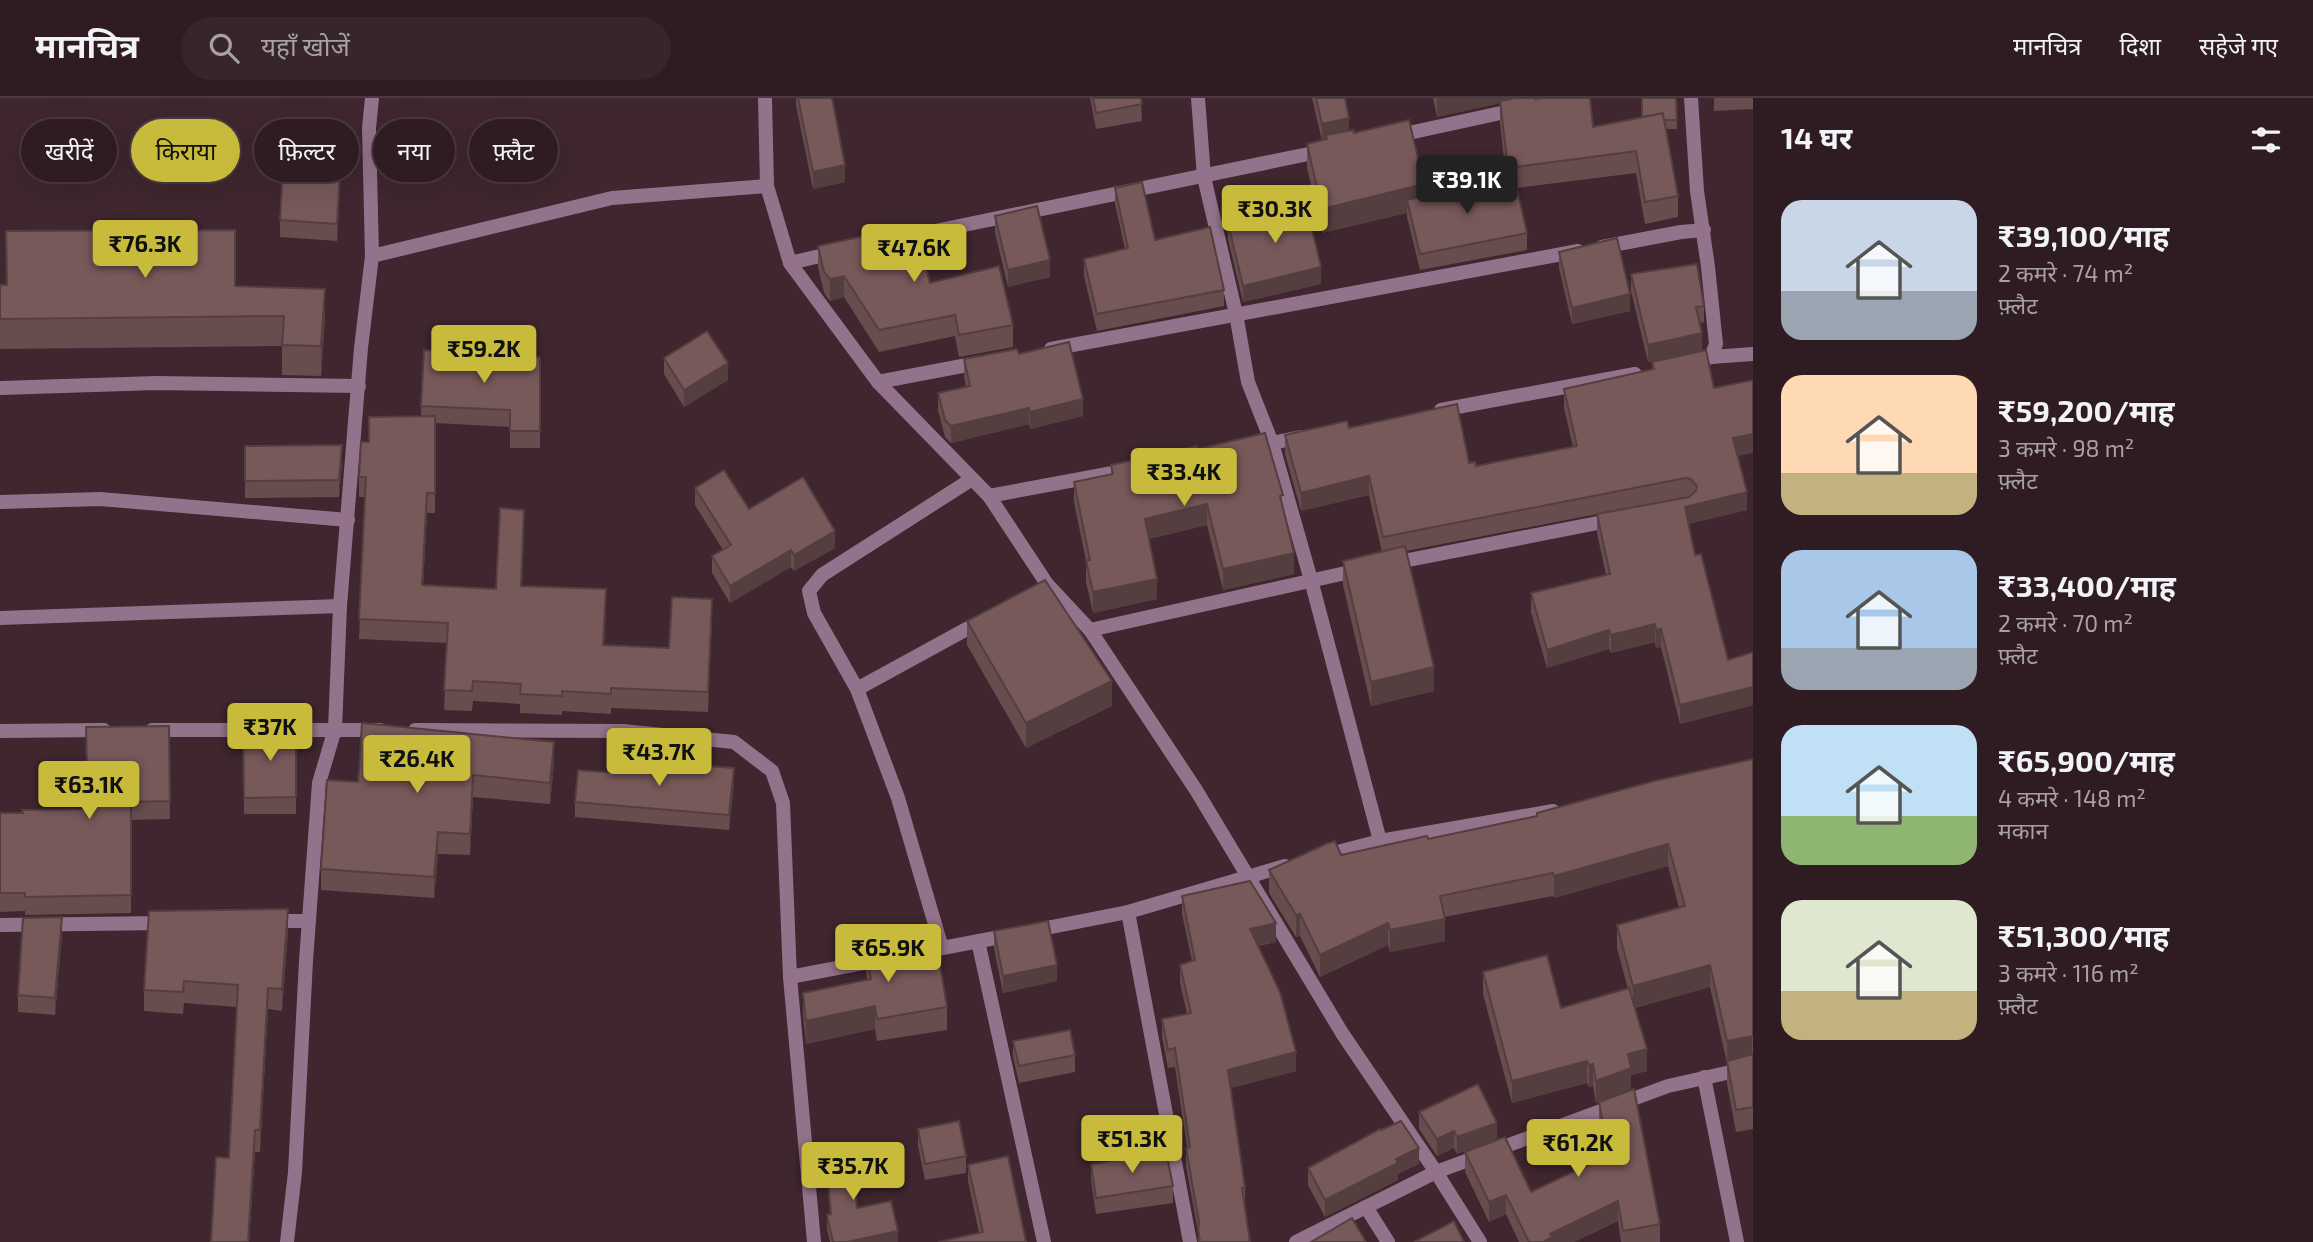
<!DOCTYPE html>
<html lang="hi">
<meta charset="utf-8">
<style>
:root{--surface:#2f1c23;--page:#37252b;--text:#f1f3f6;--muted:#a7a1a6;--line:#4a3a41;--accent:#c8bb3b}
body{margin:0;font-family:"Exo 2","Noto Sans Devanagari",sans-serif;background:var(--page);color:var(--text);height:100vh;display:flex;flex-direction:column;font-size:26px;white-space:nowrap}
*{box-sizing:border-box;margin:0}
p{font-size:23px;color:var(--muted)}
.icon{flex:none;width:38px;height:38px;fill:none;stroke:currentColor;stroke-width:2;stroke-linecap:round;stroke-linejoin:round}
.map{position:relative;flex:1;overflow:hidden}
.drawer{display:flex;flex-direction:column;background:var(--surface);width:560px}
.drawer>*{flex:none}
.guide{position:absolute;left:21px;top:21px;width:665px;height:63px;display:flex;gap:14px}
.price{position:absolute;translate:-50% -60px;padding:0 16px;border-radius:7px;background:var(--accent);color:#111;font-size:23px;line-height:46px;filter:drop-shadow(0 2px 4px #0008)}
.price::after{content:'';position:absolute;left:50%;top:42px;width:21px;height:16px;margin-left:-10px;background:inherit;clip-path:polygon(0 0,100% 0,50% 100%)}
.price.active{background:#222;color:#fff}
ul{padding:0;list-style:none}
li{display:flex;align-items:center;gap:21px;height:175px;padding:0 28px}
li span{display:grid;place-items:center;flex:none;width:196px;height:140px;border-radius:21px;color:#555}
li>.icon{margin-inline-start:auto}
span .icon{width:84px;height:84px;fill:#fffc;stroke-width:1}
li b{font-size:30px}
h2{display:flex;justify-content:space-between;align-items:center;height:84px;padding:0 28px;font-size:30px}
.tag{padding:0 24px;border-radius:32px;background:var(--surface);box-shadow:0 7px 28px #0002,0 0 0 2px var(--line);font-size:24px;line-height:63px}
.tag.active{background:var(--accent);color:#111}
header{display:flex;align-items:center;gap:42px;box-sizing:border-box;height:98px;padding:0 35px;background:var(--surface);border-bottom:2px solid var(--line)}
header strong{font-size:33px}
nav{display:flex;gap:38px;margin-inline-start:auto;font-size:24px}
.search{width:490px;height:63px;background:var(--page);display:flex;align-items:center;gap:18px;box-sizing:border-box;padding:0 24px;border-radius:38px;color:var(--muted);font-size:26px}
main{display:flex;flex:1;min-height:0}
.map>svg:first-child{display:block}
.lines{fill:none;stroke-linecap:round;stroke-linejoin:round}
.minor{stroke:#93738b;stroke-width:14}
.wall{fill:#674d4d}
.shaded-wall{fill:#543e3f}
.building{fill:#78595a;stroke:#543e3f;stroke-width:2}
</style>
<header>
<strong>मानचित्र</strong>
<div class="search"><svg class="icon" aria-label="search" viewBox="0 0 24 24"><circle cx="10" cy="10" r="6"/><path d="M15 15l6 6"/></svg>यहाँ खोजें</div>
<nav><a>मानचित्र</a><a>दिशा</a><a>सहेजे गए</a></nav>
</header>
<main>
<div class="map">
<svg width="1753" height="1144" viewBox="0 0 1753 1144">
<rect width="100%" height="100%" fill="#3f262f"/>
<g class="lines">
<!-- minor -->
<g class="minor">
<polyline points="765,0 767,88 790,165 878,284 989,398 1047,486 1090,532 1196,692 1342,935 1436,1074 1480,1144"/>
<polyline points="1198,0 1204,79 1236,216 1248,284 1272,345 1311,482 1380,743"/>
<polyline points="1691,0 1697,93 1708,169 1716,246 1711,259 1692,265"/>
<polyline points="1395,38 1519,11"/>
<polyline points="901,140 1323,53"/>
<polyline points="1602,149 1681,134 1704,132"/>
<polyline points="372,158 612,100 767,88"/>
<polyline points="790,165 837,154"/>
<polyline points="1051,251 1578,153"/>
<polyline points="1711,259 1753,256"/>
<polyline points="878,284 983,264"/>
<polyline points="0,290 157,285 359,288"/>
<polyline points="1441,312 1635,276"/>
<polyline points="1252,349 1301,339"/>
<polyline points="989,398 1129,372"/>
<polyline points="0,404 100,401 348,422"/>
<polyline points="1393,465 1613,422"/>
<polyline points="0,520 340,508"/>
<polyline points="1090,532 1359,472"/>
<polyline points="857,591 985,521"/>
<polyline points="152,632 380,632"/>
<polyline points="415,632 623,633 734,644 772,673 783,705 790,879 814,1144"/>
<polyline points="0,633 104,632"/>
<polyline points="1322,758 1380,743 1553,713"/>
<polyline points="1128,814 1190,1144"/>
<polyline points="272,823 309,823"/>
<polyline points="0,827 167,825"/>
<polyline points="1031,833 1128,814 1285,768"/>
<polyline points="978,843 1044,1144"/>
<polyline points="942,850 898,700 857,591 814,515 809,493 822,477 972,381"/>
<polyline points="921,854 1011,837"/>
<polyline points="790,879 884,861"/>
<polyline points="1704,979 1737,1144"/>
<polyline points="1366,1109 1388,1144"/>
<polyline points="287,1144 295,1074 306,863 319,685 335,631 340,508 361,250 372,158 369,30 372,0"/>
<polyline points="1296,1144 1436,1074 1668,988 1753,969"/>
</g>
</g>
<!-- wall -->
<g class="wall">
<polygon points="796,0 832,0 845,84 813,91 796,7"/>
<polygon points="1090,0 1141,0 1142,23 1096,31"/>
<polygon points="1312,0 1345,0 1349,32 1354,35 1424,98 1506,79 1500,25 1500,5 1437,19 1433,0 1535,0 1593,29 1642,19 1676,0 1677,31 1666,31 1678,98 1678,119 1645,126 1636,75 1517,90 1527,135 1527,152 1420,172 1407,119 1407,115 1322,135 1307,70 1307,46 1322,43"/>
<polygon points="1714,0 1753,0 1753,11 1714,13"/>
<polygon points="340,89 337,143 280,139 280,122"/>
<polygon points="1115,90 1155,142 1224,192 1224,208 1097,233 1084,178 1084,161 1125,151 1115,106"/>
<polygon points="995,118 1050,179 1008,189 995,135"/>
<polygon points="1228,125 1321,186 1243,204 1228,141"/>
<polygon points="818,148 930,185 1013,227 1013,249 959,259 955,238 879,254 844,199 830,203 824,195 818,169"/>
<polygon points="1559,154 1630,213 1572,226 1559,170"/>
<polygon points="1631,176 1704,208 1704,224 1700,225 1702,252 1648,264 1631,193"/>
<polygon points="0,187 235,188 325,221 321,278 282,277 282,248 0,251"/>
<polygon points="1019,256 1083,318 1030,331 1029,326 951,345 945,339 938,312 938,295 966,289 964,278 964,261"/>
<polygon points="476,259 540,259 540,350 510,350 510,329 435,325 435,415 427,415 423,487 496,491 524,431 522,488 606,511 604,547 669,550 712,521 708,614 611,610 611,616 562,613 562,617 520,615 520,606 473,603 472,613 444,612 447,545 359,541 365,399 359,399 359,379 369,344 421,319 421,308"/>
<polygon points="664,260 728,282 684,309 664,276"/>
<polygon points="1652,264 1714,290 1738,358 1747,412 1688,426 1695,457 1728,562 1753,554 1753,607 1680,626 1661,549 1656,550 1655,544 1611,555 1609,551 1547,570 1531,514 1531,495 1606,477 1597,435 1597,416 1689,399 1685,399 1406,453 1434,593 1371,608 1343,487 1343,463 1382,454 1369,397 1301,413 1285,356 1285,337 1349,330 1469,365 1476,368 1573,349 1564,310 1564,291 1652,272"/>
<polygon points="245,348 342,364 339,399 245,400"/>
<polygon points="1198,351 1283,409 1294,476 1223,492 1207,427 1149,441 1157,501 1093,515 1086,484 1086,463 1074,404 1074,384 1111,376 1111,367"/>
<polygon points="695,390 749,411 835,450 794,473 791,469 730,505 712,475 712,458 723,452 695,407"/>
<polygon points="967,523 1112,608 1026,650 967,547"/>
<polygon points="169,628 170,721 131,722 131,815 25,817 25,813 0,814 0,715 87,711"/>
<polygon points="296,630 296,716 244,716 243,631"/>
<polygon points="1753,661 1753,1031 1736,1034 1727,985 1727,965 1710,889 1635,910 1647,973 1631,977 1631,991 1596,1005 1593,988 1589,989 1587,985 1512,1005 1483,896 1483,874 1561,910 1628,891 1617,850 1617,827 1679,810 1668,768 1554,800 1553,798 1444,819 1445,843 1390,854 1388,847 1320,879 1300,838 1296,839 1269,795 1269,772 1341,757 1428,741 1537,718"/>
<polygon points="554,665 550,706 473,699 470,757 438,756 434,800 321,792 321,771 358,684"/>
<polygon points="693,671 734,685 729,732 575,719 575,704 616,675"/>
<polygon points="1182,798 1276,844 1258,848 1296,973 1231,990 1245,1090 1245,1108 1250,1144 1198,1144 1198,1134 1186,1068 1186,1050 1187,1049 1175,969 1168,970 1162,939 1162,921 1187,916 1180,885 1180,867 1192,863 1182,816"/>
<polygon points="288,833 282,913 268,911 260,1054 255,1054 249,1144 211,1144 229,1060 237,909 184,905 183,916 144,913 144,892"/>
<polygon points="994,833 1057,883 1003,895 994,850"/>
<polygon points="62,836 55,917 18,914 18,897"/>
<polygon points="866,852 947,909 947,932 877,943 875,931 806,946 803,917 803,895 867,882 866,874"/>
<polygon points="1013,943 1075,957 1075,974 1019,985 1013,959"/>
<polygon points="1599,1004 1660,1126 1660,1144 1621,1144 1618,1123 1574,1144 1519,1144 1506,1116 1489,1124 1465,1074 1465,1054 1531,1094 1606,1058 1599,1024"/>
<polygon points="1419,1014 1497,1041 1457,1056 1454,1050 1437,1058 1419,1031"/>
<polygon points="918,1031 966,1058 966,1075 925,1082 918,1048"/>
<polygon points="1381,1032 1419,1066 1398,1076 1398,1082 1325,1119 1308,1087 1308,1070"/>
<polygon points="825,1048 857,1110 898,1144 830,1144 827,1131 827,1117 830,1116 825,1062"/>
<polygon points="1091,1066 1173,1088 1173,1105 1096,1116 1091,1082"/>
<polygon points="968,1067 1026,1144 979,1135 968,1083"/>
</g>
<!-- shaded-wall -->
<g class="shaded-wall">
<polygon points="1437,0 1524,0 1437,19"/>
<polygon points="1349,20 1349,37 1326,37 1326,42 1322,43 1322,26"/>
<polygon points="845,67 845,84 813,91 813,74"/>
<polygon points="340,72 340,89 337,143 337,126"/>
<polygon points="1424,86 1424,111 1407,102 1407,115 1322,135 1322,111"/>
<polygon points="1050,162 1050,179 1008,189 1008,172"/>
<polygon points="1321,169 1321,186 1243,204 1243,188"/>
<polygon points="844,178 844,199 830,203 830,181"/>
<polygon points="325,191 325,221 321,278 321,248"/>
<polygon points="1630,196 1630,213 1572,226 1572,210"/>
<polygon points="1702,235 1702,252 1648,264 1648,247"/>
<polygon points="728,265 728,282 684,309 684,292"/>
<polygon points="1083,301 1083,318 1030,331 1030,314"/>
<polygon points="1029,310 1029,326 951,345 951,328"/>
<polygon points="1753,336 1753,355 1733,359 1733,340"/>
<polygon points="342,347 342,364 339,399 339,382"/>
<polygon points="1369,378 1369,397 1301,413 1301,395"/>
<polygon points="1747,394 1747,412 1685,427 1685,409"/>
<polygon points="427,395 427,415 422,507 422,487"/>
<polygon points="1207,406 1207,427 1145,442 1145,421"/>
<polygon points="524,412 524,431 521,507 521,488"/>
<polygon points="835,433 835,450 794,473 794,457"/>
<polygon points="791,452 791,469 730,505 730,488"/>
<polygon points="1294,455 1294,476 1223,492 1223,471"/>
<polygon points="1157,481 1157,501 1093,515 1093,494"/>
<polygon points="606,491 606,511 603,567 603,547"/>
<polygon points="712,501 712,521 708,614 708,594"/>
<polygon points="1655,526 1655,544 1611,555 1611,537"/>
<polygon points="1661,531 1661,549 1656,550 1656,532"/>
<polygon points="1609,532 1609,551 1547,570 1547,552"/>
<polygon points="1434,569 1434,593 1371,608 1371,584"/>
<polygon points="1112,583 1112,608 1026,650 1026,625"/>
<polygon points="1753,589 1753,607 1680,626 1680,607"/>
<polygon points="554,644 554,665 550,706 550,685"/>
<polygon points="734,670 734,685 729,732 729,717"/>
<polygon points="473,677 473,699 470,757 470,736"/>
<polygon points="438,734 438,756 434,800 434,779"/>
<polygon points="1668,746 1668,768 1554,800 1554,778"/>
<polygon points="288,811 288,833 282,913 282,891"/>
<polygon points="1300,816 1300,838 1296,839 1296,817"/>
<polygon points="62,819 62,836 55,917 55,900"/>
<polygon points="1445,821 1445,843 1390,854 1390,832"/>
<polygon points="1276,825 1276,844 1250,849 1250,831"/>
<polygon points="1388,825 1388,847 1320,879 1320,857"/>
<polygon points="1057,867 1057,883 1003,895 1003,878"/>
<polygon points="1710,867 1710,889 1633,910 1633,888"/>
<polygon points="268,890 268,911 260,1054 260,1032"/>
<polygon points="875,908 875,931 806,946 806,923"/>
<polygon points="1752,937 1752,960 1727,965 1727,943"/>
<polygon points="1647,951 1647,973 1631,977 1631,991 1596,1005 1596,983 1628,956"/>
<polygon points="1296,954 1296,973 1228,991 1228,972"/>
<polygon points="1587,963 1587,985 1512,1005 1512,983"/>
<polygon points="1593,966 1593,988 1589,989 1589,967"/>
<polygon points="1497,1025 1497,1041 1457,1056 1457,1039"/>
<polygon points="255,1032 255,1054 249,1144 248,1144"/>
<polygon points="1454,1033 1454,1050 1437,1058 1437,1041"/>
<polygon points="1419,1050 1419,1066 1398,1076 1398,1082 1325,1119 1325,1102 1396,1061"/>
<polygon points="1506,1097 1506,1116 1489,1124 1489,1104"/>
<polygon points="1618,1103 1618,1123 1574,1144 1543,1144 1550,1136"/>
<polygon points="898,1133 898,1144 847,1144"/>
</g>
<!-- building -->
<g class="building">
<polygon points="798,0 832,0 845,67 813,74"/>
<polygon points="1093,0 1141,0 1142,6 1096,15"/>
<polygon points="1316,0 1345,0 1349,20 1322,26"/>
<polygon points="1515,0 1535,0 1535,1 1543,0 1590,0 1593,29 1663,15 1678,98 1645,104 1636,53 1508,70 1500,3"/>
<polygon points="1642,0 1676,0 1677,22 1664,22 1663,15 1642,19"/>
<polygon points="1409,22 1424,86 1322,111 1307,46 1327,41 1326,37 1354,32 1354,35"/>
<polygon points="283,69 340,72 337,126 280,122"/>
<polygon points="1514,78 1527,135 1420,156 1407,102"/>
<polygon points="1142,84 1155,142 1210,129 1224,192 1097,216 1084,161 1128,150 1115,90"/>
<polygon points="1306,105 1321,169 1243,188 1228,125"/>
<polygon points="1037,108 1050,162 1008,172 995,118"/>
<polygon points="915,127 930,185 999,168 1013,227 959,237 955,217 879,232 844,178 830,181 824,174 818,148"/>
<polygon points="235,132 235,188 325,191 321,248 282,247 284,218 0,221 0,187 7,187 6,133"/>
<polygon points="1617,140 1630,196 1572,210 1559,154"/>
<polygon points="1697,166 1704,208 1696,209 1702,235 1648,247 1631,176"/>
<polygon points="707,233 728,265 684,292 664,260"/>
<polygon points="1069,244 1083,301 1030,314 1029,310 951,328 945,322 938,295 970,288 964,261 1017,251 1019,256"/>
<polygon points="424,252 476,255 476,259 540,259 540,333 510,333 510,312 421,308"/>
<polygon points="1706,252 1714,290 1753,282 1753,336 1733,340 1747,394 1685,409 1695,457 1701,456 1728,562 1753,554 1753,589 1680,607 1661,531 1656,532 1655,526 1611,537 1609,532 1547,552 1531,495 1610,476 1597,416 1689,399 1696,393 1697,388 1691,381 1685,380 1383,439 1369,378 1301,395 1285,337 1347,323 1349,330 1457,306 1469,365 1475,364 1476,368 1577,348 1564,291 1654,271 1652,264"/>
<polygon points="435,318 435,395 427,395 422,487 496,491 500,410 524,412 521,488 606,491 603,547 669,550 672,499 712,501 708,594 611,590 611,596 562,593 562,598 520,596 521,586 473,583 472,593 444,592 448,525 359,521 366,379 359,379 361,344 369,344 369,319"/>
<polygon points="1265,335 1283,397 1280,398 1294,455 1223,471 1207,406 1145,421 1157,481 1093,494 1086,463 1090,462 1074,384 1113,376 1111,367 1197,348 1198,351"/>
<polygon points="342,347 339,382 245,383 245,348"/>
<polygon points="724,372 749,411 803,379 835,433 794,457 791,452 730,488 712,458 731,447 695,390"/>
<polygon points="1405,448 1434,569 1371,584 1343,463"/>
<polygon points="1045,482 1112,583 1026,625 967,523"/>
<polygon points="362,625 554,644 550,685 473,677 470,736 438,734 434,779 321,771 327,682 358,684"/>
<polygon points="169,628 170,703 131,704 131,797 25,799 25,795 0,795 0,715 23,715 22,712 88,711 86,629"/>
<polygon points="296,630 296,699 244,700 243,631"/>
<polygon points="1753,661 1753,938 1727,943 1710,867 1633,888 1617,827 1685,808 1668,746 1554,778 1553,775 1440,798 1445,821 1390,832 1388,825 1320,857 1300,816 1296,817 1269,772 1326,746 1335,743 1341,757 1427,738 1428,741 1537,718 1537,715 1654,683"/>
<polygon points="617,664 693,671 693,667 734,670 729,717 575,704 578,672 616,675"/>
<polygon points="1250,783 1276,825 1250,831 1280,894 1296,954 1228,972 1245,1090 1242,1090 1250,1144 1200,1144 1198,1131 1199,1124 1186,1050 1190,1049 1175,950 1168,952 1162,921 1191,915 1180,867 1195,862 1182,798"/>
<polygon points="288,811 282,891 268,890 260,1032 255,1032 248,1144 211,1144 216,1059 229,1060 238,887 184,883 183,894 144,892 149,813"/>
<polygon points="62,819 55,900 18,897 23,820"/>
<polygon points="1048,823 1057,867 1003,878 994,833"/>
<polygon points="935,838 947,909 877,921 875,908 806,923 803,895 871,881 866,852"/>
<polygon points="1547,857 1561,910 1629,890 1647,951 1628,956 1631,970 1596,983 1593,966 1589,967 1587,963 1512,983 1483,874"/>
<polygon points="1070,932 1075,957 1019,968 1013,943"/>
<polygon points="1753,956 1753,1009 1736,1012 1727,963"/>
<polygon points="1478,986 1497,1025 1457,1039 1454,1033 1437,1041 1419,1014"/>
<polygon points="1634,991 1660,1126 1623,1133 1618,1103 1550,1136 1552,1139 1543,1144 1529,1144 1506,1097 1489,1104 1465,1054 1505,1039 1531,1094 1609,1057 1599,1004"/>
<polygon points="959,1023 966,1058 925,1066 918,1031"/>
<polygon points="1401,1023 1419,1050 1396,1061 1398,1065 1325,1102 1308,1070 1380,1031 1381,1032"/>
<polygon points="850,1045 857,1110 891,1103 898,1133 847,1144 833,1144 827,1117 831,1116 825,1048"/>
<polygon points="1166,1054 1173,1088 1096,1100 1091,1066"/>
<polygon points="1008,1058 1026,1144 938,1144 983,1134 968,1067"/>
<polygon points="1352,1120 1366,1144 1311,1144"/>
<polygon points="1454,1123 1464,1144 1414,1144"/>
</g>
</svg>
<b class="price active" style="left:1467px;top:118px">₹39.1K</b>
<b class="price" style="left:1275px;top:147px">₹30.3K</b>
<b class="price" style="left:145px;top:182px">₹76.3K</b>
<b class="price" style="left:914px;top:186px">₹47.6K</b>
<b class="price" style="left:484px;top:287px">₹59.2K</b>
<b class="price" style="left:1184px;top:410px">₹33.4K</b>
<b class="price" style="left:270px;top:665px">₹37K</b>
<b class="price" style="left:659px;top:690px">₹43.7K</b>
<b class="price" style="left:417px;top:697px">₹26.4K</b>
<b class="price" style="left:89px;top:723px">₹63.1K</b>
<b class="price" style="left:888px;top:886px">₹65.9K</b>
<b class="price" style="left:1132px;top:1077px">₹51.3K</b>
<b class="price" style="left:1578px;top:1081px">₹61.2K</b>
<b class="price" style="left:853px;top:1104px">₹35.7K</b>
<div class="guide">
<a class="tag">खरीदें</a>
<a class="tag active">किराया</a>
<a class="tag">फ़िल्टर</a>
<a class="tag">नया</a>
<a class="tag">फ़्लैट</a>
</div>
</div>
<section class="drawer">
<h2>14 घर<svg class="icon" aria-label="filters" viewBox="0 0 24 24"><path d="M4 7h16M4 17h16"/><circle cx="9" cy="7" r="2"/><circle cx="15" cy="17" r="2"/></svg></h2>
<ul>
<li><span style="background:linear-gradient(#c9d6e8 65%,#9aa5b1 0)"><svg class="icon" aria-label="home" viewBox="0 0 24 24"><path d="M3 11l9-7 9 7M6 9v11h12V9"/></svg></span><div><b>₹39,100/माह</b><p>2 कमरे · 74 m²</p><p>फ़्लैट</p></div></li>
<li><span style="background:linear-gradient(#ffd9b3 70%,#c2b280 0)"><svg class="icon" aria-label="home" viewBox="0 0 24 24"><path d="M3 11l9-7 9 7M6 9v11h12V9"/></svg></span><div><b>₹59,200/माह</b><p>3 कमरे · 98 m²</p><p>फ़्लैट</p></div></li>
<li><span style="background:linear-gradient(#a9c7e8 70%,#9aa5b1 0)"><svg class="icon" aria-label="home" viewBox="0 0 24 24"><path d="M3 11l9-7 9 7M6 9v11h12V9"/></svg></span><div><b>₹33,400/माह</b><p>2 कमरे · 70 m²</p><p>फ़्लैट</p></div></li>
<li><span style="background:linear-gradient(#bfe0f5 65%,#8fb573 0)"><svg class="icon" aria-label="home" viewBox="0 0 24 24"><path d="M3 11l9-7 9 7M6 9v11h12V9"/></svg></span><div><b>₹65,900/माह</b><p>4 कमरे · 148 m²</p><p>मकान</p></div></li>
<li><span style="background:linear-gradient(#dfe7d0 65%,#c2b280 0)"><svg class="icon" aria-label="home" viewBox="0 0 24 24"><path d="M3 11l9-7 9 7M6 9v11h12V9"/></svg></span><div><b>₹51,300/माह</b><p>3 कमरे · 116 m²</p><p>फ़्लैट</p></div></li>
</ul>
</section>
</main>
